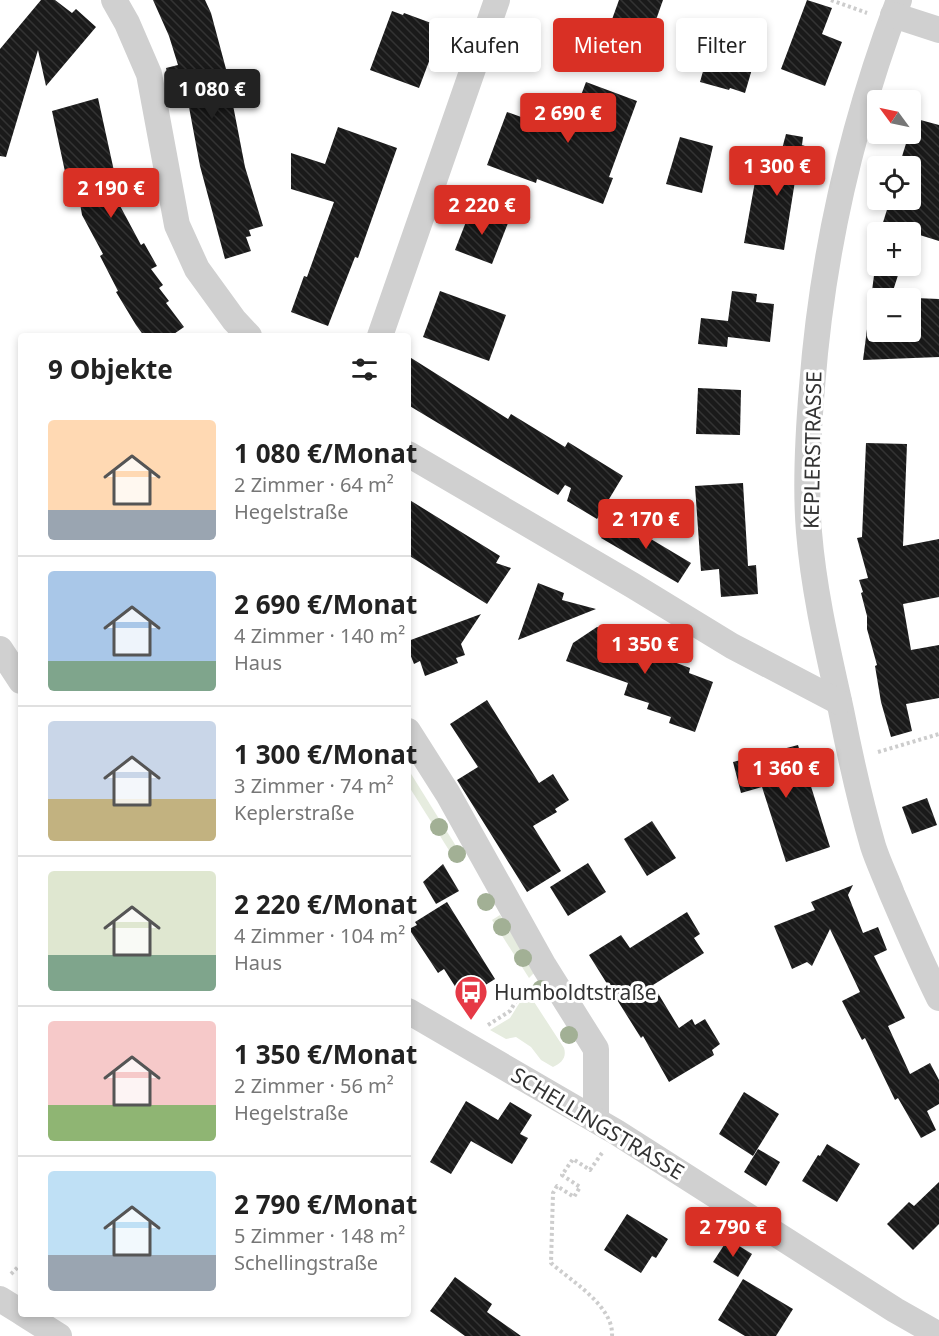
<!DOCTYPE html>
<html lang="de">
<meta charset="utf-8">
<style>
:root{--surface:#fff;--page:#f2f2f2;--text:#222;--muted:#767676;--line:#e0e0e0;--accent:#d93025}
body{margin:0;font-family:"Noto Sans",sans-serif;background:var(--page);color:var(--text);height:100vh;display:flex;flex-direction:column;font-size:22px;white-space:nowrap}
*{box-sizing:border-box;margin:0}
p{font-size:20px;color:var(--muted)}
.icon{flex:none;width:33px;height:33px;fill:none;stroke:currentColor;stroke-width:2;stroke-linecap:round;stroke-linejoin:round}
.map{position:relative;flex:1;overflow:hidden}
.side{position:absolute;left:18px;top:333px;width:393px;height:984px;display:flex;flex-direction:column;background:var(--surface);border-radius:6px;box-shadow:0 3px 9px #0003}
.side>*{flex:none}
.guide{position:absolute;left:429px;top:18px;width:420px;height:54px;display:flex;gap:12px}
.needle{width:39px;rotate:303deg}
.fabs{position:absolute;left:867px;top:90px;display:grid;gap:12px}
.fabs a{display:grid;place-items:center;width:54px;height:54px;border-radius:6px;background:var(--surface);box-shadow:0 3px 9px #0003;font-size:30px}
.price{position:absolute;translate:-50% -51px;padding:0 14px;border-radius:6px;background:var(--accent);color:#fff;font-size:20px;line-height:39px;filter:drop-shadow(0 2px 3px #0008)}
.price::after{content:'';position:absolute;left:50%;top:36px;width:18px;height:14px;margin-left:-9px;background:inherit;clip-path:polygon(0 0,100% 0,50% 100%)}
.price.selected{background:#222;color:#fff}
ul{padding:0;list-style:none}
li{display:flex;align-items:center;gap:18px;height:150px;padding:0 30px}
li+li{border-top:2px solid var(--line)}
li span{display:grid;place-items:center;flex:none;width:168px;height:120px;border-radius:6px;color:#555}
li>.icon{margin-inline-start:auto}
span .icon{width:72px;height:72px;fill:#fffc;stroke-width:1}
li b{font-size:26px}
h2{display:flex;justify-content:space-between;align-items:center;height:72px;padding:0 30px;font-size:26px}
.chip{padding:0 21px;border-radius:6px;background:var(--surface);box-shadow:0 3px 9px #0003;font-size:21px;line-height:54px}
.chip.selected{background:var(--accent);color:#fff}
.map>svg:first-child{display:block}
.green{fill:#e6ecdf}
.building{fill:url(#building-back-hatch);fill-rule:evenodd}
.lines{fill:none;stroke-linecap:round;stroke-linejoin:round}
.path{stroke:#cdcdcd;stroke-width:4;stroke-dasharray:3 3;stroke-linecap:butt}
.minor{stroke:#d0d0d0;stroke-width:26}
.tree{fill:#a2b095}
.labels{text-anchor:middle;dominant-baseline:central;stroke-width:6;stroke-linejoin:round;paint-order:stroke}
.street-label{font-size:21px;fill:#333;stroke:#fff}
.poi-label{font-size:21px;fill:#333;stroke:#fff;text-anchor:start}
</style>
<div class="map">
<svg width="939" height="1336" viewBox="0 0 939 1336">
<defs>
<pattern id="building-back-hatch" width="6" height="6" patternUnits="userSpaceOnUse" patternTransform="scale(1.5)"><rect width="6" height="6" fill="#1a1a1a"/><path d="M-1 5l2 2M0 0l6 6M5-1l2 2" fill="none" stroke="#333"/></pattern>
</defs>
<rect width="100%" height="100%" fill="#fff"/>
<!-- green -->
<g class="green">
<polygon points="408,769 464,859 457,863 408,785"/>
<polygon points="500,915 536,971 529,978 492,920"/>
<path d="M 527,991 L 564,1048 C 567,1058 561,1063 553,1067 L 541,1060 L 531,1047 L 516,1037 L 506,1039 L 490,1030 L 510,1018 Z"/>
</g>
<!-- building -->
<g class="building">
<polygon points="41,0 55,0 72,13 76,9 96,27 46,86 38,50 6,157 0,156 0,49"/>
<polygon points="153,0 205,0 211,13 226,69 245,167 263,226 249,230 251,236 246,237 251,251 225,259 200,166 186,91 172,94 166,68 178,65 169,36"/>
<polygon points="619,0 663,0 645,51 606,36"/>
<polygon points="807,0 832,8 822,34 842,42 825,86 781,69"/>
<polygon points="392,11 403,15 404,13 442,27 419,88 370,70"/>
<polygon points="712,39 757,52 745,93 730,88 729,90 700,82"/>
<polygon points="586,82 637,101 609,177 613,178 603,204 537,179 536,183 487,165 507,112 560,131 574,95 580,98"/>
<polygon points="98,98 114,171 103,174 141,245 144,243 157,266 151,269 163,285 159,288 169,301 166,303 184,327 171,336 144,336 136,325 116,292 118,291 100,256 103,254 82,215 76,179 67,181 52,111"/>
<polygon points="913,118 939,125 939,241 910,232 880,232 890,200 910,200 910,166 899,166 909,134 910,134"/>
<polygon points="338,127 397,148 358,258 355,257 328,326 291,312 304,276 307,277 334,202 291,189 291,153 325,164"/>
<polygon points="786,134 803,137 802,145 811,148 803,182 795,181 784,250 744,243 756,176 774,179"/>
<polygon points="680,137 713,146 702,193 666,184"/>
<polygon points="471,209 508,223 492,264 455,250"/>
<path d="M 878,241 L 878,266 L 901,266 L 891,297 L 939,299 L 939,357 L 863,360 L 876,260 L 872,259 ZM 878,298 L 910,298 L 910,332 L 878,332 Z"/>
<polygon points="440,291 506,315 489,361 423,337"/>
<polygon points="732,291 757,294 756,302 774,304 770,342 728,337 727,347 698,344 701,318 728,321"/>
<polygon points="408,356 508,419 511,414 565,447 568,442 623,476 597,519 567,501 571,488 565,485 558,495 408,405"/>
<polygon points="698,388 741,390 740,435 696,434"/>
<polygon points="866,443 907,444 903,546 939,539 939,597 903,604 911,650 939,645 939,698 906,704 912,731 891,737 881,702 875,666 877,665 867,629 867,616 861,593 863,592 859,580 868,578 857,538 862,537"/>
<polygon points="743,483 748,566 756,565 758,594 721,597 719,569 701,571 695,486"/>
<polygon points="408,499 500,556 496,563 511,568 487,604 408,555"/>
<polygon points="614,517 691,563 678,583 601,538"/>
<polygon points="538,583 564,593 562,600 596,609 518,640"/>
<polygon points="481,614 461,644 465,655 456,658 458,663 425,676 420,661 414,664 408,649 408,641"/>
<polygon points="597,627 643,641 642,645 667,654 666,659 690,668 689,673 713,682 695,732 669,723 671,717 647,709 649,703 624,695 628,683 566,661 573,643"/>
<polygon points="487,700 539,783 553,774 569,800 555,809 557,812 533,826 561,871 527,892 457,780 478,767 450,724"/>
<polygon points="798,745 830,847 786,862 762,787 741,793 733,762"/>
<polygon points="927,798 937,825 912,834 902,807"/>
<polygon points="652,821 676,858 647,876 624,839"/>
<polygon points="588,863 606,892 568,916 550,887"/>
<polygon points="443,864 459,891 436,904 423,882"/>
<polygon points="853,885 848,895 863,933 878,927 887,950 874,956 905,1018 888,1026 910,1074 930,1063 939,1080 939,1104 927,1111 936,1130 921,1138 898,1098 895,1100 865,1038 862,1040 842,1001 860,992 830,929 812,966 807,962 792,969 774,926 815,910 811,902"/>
<polygon points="447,902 495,979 463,999 444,969 438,973 409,929 417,925 415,922"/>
<polygon points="687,912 700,934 694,938 704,953 653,985 679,1028 692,1019 695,1025 705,1019 720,1044 712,1050 714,1055 669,1082 643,1036 641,1038 589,955 621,935 630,948"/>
<polygon points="744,1092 779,1114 753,1156 719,1134"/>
<polygon points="466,1101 498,1120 510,1102 532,1115 520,1134 528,1138 512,1164 471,1141 451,1174 430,1162"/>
<polygon points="827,1144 860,1164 837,1202 802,1181 818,1155 820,1156"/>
<polygon points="758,1149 780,1162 766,1186 744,1172"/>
<polygon points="939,1182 939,1224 913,1250 887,1224 909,1202 914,1206"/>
<polygon points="627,1214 668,1239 656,1258 652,1256 641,1273 604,1250"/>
<polygon points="728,1239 752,1254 738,1277 713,1262"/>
<polygon points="455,1277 492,1304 487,1312 521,1336 465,1336 430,1311"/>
<polygon points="743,1279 793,1309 776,1336 745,1336 718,1320"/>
</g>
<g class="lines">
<!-- path -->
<g class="path">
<polyline points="831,0 867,13"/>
<polyline points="878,752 939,734"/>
<polyline points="488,1025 510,1011 525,986"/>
<path d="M 602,1153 L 590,1170 L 573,1159 L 562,1175 L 580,1187 L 574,1197 L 557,1186 L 553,1193 L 551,1263 C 571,1281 614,1306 612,1336"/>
<polyline points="11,1274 21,1264"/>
</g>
<!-- minor -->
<g class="minor">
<polyline points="114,0 127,23 149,74 177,225 197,269 234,320 249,336"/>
<path d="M 899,0 C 852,124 822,255 812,387 C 808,435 805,484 809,532 C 814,593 828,651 841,710 C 850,756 860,801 873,846 C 878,862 886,878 892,894 C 907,929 922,964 939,998"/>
<polyline points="893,15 939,30"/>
<polyline points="380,336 497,0"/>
<polyline points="408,454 632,585 732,646 839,702"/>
<polyline points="0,649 21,681"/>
<polyline points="408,731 448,794 544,966 596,1049 596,1120"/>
<polyline points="408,1011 616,1132 895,1310 939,1335"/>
<polyline points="0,1299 21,1312"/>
<polyline points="24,1314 59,1336"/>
</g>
</g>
<!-- trees -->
<g class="tree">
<circle cx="439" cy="827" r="9"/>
<circle cx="457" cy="854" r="9"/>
<circle cx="486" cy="902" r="9"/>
<circle cx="502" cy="927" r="9"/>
<circle cx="523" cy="958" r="9"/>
<circle cx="541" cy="989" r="9"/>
<circle cx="569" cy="1035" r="9"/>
</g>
<!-- icons -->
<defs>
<symbol id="bus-pin" viewBox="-11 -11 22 30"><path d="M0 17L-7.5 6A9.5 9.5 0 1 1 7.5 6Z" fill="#e63946" stroke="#fff"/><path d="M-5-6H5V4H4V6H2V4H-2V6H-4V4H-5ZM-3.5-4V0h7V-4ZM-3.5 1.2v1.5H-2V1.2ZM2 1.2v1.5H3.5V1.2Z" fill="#fff"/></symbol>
</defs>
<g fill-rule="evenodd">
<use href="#bus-pin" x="452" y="973" width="38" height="52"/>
</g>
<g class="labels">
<!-- street labels -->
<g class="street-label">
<text transform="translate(812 450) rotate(-89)">KEPLERSTRASSE</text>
<text transform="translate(598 1123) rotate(31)">SCHELLINGSTRASSE</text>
</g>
<!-- poi labels -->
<g class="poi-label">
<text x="494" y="992">Humboldtstraße</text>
</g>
</g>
</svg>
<div class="fabs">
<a><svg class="needle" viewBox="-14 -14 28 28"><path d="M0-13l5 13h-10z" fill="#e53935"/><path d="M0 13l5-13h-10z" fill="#767676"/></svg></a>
<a><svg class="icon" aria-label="locate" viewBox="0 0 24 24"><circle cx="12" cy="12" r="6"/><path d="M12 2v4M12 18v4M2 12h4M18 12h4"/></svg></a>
<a>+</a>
<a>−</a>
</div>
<b class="price selected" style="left:212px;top:120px">1 080 €</b>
<b class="price" style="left:568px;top:144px">2 690 €</b>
<b class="price" style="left:777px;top:197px">1 300 €</b>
<b class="price" style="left:111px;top:219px">2 190 €</b>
<b class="price" style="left:482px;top:236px">2 220 €</b>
<b class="price" style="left:646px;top:550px">2 170 €</b>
<b class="price" style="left:645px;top:675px">1 350 €</b>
<b class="price" style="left:786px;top:799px">1 360 €</b>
<b class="price" style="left:733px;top:1258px">2 790 €</b>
<div class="guide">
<a class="chip">Kaufen</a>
<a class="chip selected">Mieten</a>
<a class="chip">Filter</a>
</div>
<section class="side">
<h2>9 Objekte<svg class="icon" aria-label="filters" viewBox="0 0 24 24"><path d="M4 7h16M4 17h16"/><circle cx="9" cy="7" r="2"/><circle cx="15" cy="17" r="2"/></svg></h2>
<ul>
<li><span style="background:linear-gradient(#ffd9b3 75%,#9aa5b1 0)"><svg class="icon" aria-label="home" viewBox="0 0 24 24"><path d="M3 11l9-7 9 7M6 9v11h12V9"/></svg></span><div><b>1 080 €/Monat</b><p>2 Zimmer · 64 m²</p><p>Hegelstraße</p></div></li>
<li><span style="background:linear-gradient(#a9c7e8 75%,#7fa58c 0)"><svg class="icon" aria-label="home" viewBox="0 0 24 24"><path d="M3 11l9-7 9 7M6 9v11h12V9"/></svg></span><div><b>2 690 €/Monat</b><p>4 Zimmer · 140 m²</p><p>Haus</p></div></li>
<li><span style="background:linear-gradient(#c9d6e8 65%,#c2b280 0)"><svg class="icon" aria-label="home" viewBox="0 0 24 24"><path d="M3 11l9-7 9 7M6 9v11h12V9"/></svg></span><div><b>1 300 €/Monat</b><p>3 Zimmer · 74 m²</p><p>Keplerstraße</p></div></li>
<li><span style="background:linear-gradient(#dfe7d0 70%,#7fa58c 0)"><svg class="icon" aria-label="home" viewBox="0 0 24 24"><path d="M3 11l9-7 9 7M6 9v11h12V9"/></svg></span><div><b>2 220 €/Monat</b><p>4 Zimmer · 104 m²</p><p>Haus</p></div></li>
<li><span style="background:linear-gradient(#f6c9c9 70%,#8fb573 0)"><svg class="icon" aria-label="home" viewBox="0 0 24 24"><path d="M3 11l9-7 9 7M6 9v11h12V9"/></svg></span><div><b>1 350 €/Monat</b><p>2 Zimmer · 56 m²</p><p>Hegelstraße</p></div></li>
<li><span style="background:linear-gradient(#bfe0f5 70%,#9aa5b1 0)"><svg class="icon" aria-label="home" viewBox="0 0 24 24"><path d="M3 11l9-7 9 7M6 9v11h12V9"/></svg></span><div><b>2 790 €/Monat</b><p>5 Zimmer · 148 m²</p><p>Schellingstraße</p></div></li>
</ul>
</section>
</div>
